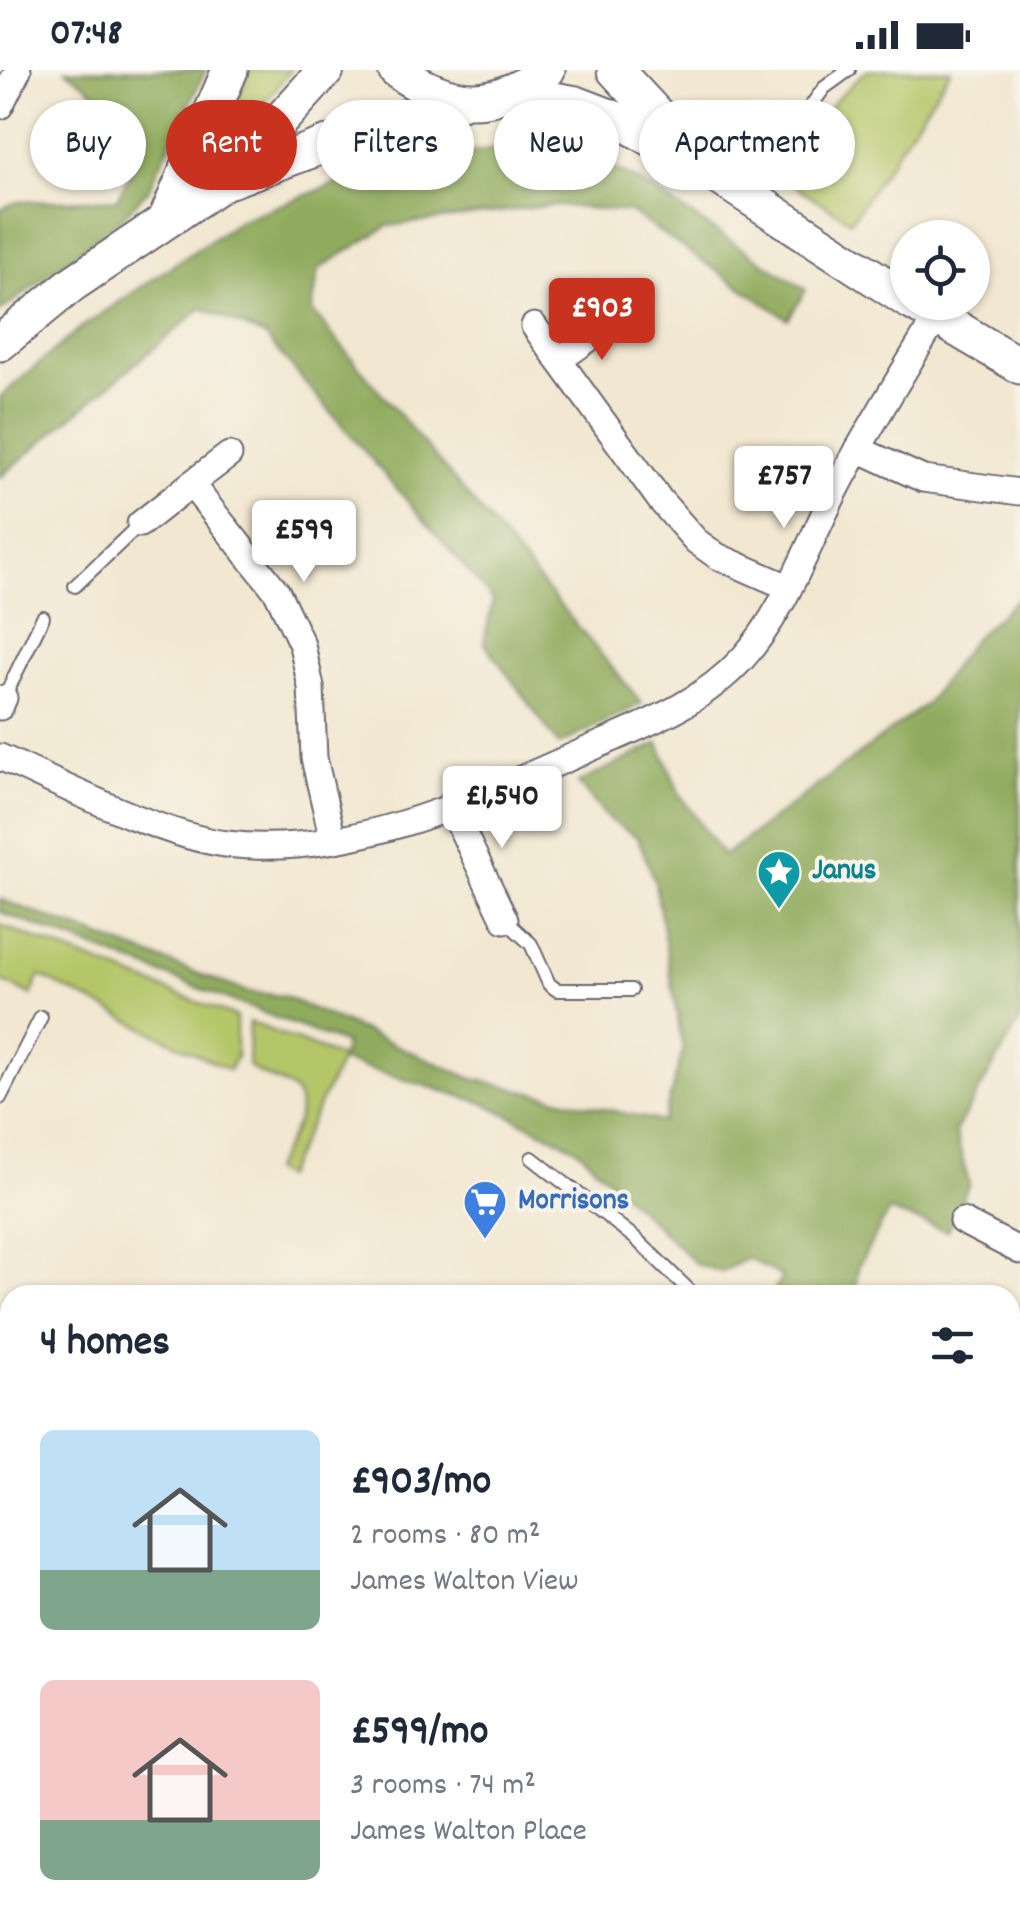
<!DOCTYPE html>
<meta charset="utf-8">
<style>
:root{--surface:#fff;--page:#f6f6f7;--text:#1f2937;--muted:#747a83;--accent:#c8321e}
body{margin:0;font-family:Dekko,sans-serif;background:var(--page);color:var(--text);height:100vh;display:flex;flex-direction:column;font-size:38px;white-space:nowrap}
*{box-sizing:border-box;margin:0}
p{font-size:32px;color:var(--muted)}
.icon{flex:none;width:55px;height:55px;fill:none;stroke:currentColor;stroke-width:2;stroke-linecap:round;stroke-linejoin:round}
.map{position:relative;flex:1;overflow:hidden}
.details{position:absolute;left:0px;top:1215px;width:1020px;height:642px;display:flex;flex-direction:column;background:var(--surface);border-radius:30px 30px 0 0;box-shadow:0 2px 8px #0004}
.details>*{flex:none}
.hud{position:absolute;left:30px;top:30px;width:960px;height:90px;display:flex;gap:20px}
.tools{position:absolute;left:890px;top:150px;display:grid;gap:20px}
.tools a{display:grid;place-items:center;width:100px;height:100px;border-radius:50%;background:var(--surface);box-shadow:0 2px 8px #0004;font-size:50px}
.price{position:absolute;translate:-50% -85px;padding:0 22px;border-radius:10px;background:#fff;color:#222;font-size:32px;line-height:65px;filter:drop-shadow(0 2px 5px #0008)}
.price::after{content:'';position:absolute;left:50%;top:60px;width:30px;height:22px;margin-left:-15px;background:inherit;clip-path:polygon(0 0,100% 0,50% 100%)}
.price.active{background:var(--accent);color:#fff}
ul{padding:0;list-style:none}
li{display:flex;align-items:center;gap:30px;height:250px;padding:0 40px}
li span{display:grid;place-items:center;flex:none;width:280px;height:200px;border-radius:15px;color:#555}
li>.icon{margin-inline-start:auto}
span .icon{width:120px;height:120px;fill:#fffc;stroke-width:1}
li b{font-size:42px}
h2{display:flex;justify-content:space-between;align-items:center;height:120px;padding:0 40px;font-size:42px}
.chip{padding:0 35px;border-radius:45px;background:var(--surface);box-shadow:0 2px 8px #0004;font-size:35px;line-height:90px}
.chip.active{background:var(--accent);color:#fff}
.status{display:flex;justify-content:space-between;align-items:center;height:70px;padding:0 50px;background:var(--surface);direction:ltr}
.status svg{height:28px;fill:currentColor}
.map>svg:first-child{display:block}
.green{fill:#b5c669;stroke:#6c7452;stroke-width:2.5}
.forest{fill:#90ab5d;stroke:#59664c;stroke-width:2.5}
.lines{fill:none;stroke-linecap:round;stroke-linejoin:round}
.service-casing{stroke:#6b676f;stroke-width:16}
.minor-casing{stroke:#6b676f;stroke-width:29}
.secondary-casing{stroke:#6b676f;stroke-width:39}
.service{stroke:#fff;stroke-width:12}
.minor{stroke:#fff;stroke-width:25}
.secondary{stroke:#fff;stroke-width:35}
.labels{text-anchor:middle;dominant-baseline:central;stroke-width:8;stroke-linejoin:round;paint-order:stroke}
.culture-label{font-size:30px;font-weight:bold;fill:#0d838f;stroke:#f7f3e8;text-anchor:start}
.shop-label{font-size:30px;font-weight:bold;fill:#366cbe;stroke:#f7f3e8;text-anchor:start}
</style>
<div class="status"><b>07:48</b><svg viewBox="0 0 49 12"><path d="M0 12V9h3v3zM5 12V6h3v6zM10 12V3h3v9zM15 12V0h3v12zM26 1h20v11H26zM47 4h2v5h-2z"/></svg></div>
<div class="map">
<svg width="1020" height="1856" viewBox="0 0 1020 1856">
<rect width="100%" height="100%" fill="#f7f3e8"/>
<filter id="ink" filterUnits="userSpaceOnUse"><feTurbulence type="fractalNoise" baseFrequency=".01" numOctaves="2"/><feDisplacementMap in="SourceGraphic" scale="20" xChannelSelector="R" yChannelSelector="G"/><feConvolveMatrix kernelMatrix="1 2 1 2 8 2 1 2 1" color-interpolation-filters="sRGB"/></filter>
<filter id="wash" filterUnits="userSpaceOnUse"><feTurbulence type="fractalNoise" baseFrequency=".0048" numOctaves="4" result="noise"/><feDisplacementMap in="SourceGraphic" scale="40" xChannelSelector="R" yChannelSelector="G"/><feGaussianBlur stdDeviation="2.25" result="paint"/><feColorMatrix in="noise" values="0 0 0 0 0 0 0 0 0 0 0 0 0 0 0 0 0 1.4 0 .05"/><feComposite in="paint" operator="in"/></filter>
<g filter="url(#wash)">
<rect width="100%" height="100%" fill="#f2e7d0"/>
<!-- green -->
<g class="green">
<polygon points="249,0 291,0 267,30 228,58"/>
<path d="M 867,0 L 951,0 L 851,151 L 796,117 C 791,69 834,30 867,0 Z"/>
<polygon points="0,855 236,947 236,987 229,1000 40,906 31,925 0,910"/>
<path d="M 249,952 L 342,988 L 284,1107 L 272,1101 C 282,1080 317,1035 289,1018 C 276,1009 259,1006 248,995 Z"/>
</g>
<!-- forest -->
<g class="forest">
<polygon points="66,0 206,0 148,120 121,149 0,242 0,139 17,132 117,129 136,92 117,39"/>
<polygon points="522,75 572,80 634,108 806,220 788,249 630,142 554,135 388,156 319,199 312,241 642,633 559,675 484,572 493,530 265,266 202,238 0,407 0,327 78,260 240,150 383,96"/>
<polygon points="1020,526 1020,951 955,1062 969,1114 947,1161 889,1141 858,1197 855,1225 772,1225 782,1207 748,1188 721,1202 696,1194 576,1078 484,1033 341,991 345,974 0,842 0,829 247,922 283,926 473,1009 663,1052 683,980 655,812 638,768 608,749 578,713 659,673 679,723 723,786 926,634 973,569"/>
<polygon points="1010,1505 1020,1507 1020,1788 1010,1786"/>
<polygon points="360,1848 425,1848 422,1856 354,1856"/>
</g>
</g>
<g filter="url(#ink)">
<g class="lines">
<defs>
<g id="service">
<polyline points="748,124 824,18 849,0"/>
<polyline points="75,516 140,454"/>
<polyline points="4,628 43,547"/>
<polyline points="505,850 531,874 549,914 557,920 631,920"/>
<polyline points="0,1028 41,947"/>
<polyline points="532,1088 635,1168 694,1225"/>
<polyline points="0,1630 10,1640"/>
<polyline points="0,1698 10,1697"/>
<polyline points="0,1726 10,1728"/>
<polyline points="0,1775 10,1811"/>
<polyline points="21,1848 25,1856"/>
<polyline points="786,1848 787,1856"/>
<polyline points="59,1856 62,1848"/>
</g>
<g id="minor">
<polyline points="0,36 18,0"/>
<polyline points="534,256 660,430 696,471 717,486 788,517"/>
<polyline points="559,290 614,251"/>
<polyline points="858,379 923,409 1020,422"/>
<polyline points="191,414 229,385"/>
<polyline points="140,454 191,414 277,522 302,575 311,617 314,688 333,770"/>
<polyline points="0,637 4,628"/>
<path d="M 0,687 C 61,714 162,766 226,774 C 347,789 471,731 580,683 C 638,657 698,637 742,589 C 786,541 807,475 837,418 C 867,360 902,304 936,248"/>
<polyline points="450,735 505,850"/>
<polyline points="962,1151 1020,1181"/>
<polyline points="322,1856 327,1848"/>
</g>
<g id="secondary">
<path d="M 396,0 C 450,38 492,42 547,0"/>
<polyline points="615,0 681,71"/>
<polyline points="510,22 576,34 623,52 710,101 908,230"/>
<polyline points="230,110 382,54 461,32"/>
<polyline points="166,150 230,0"/>
<polyline points="912,232 1020,296"/>
<polyline points="0,273 72,214 225,111 326,0"/>
</g>
</defs>
<!-- service casing -->
<use href="#service" class="service-casing"/>
<!-- minor casing -->
<use href="#minor" class="minor-casing"/>
<!-- secondary casing -->
<use href="#secondary" class="secondary-casing"/>
<!-- service -->
<use href="#service" class="service"/>
<!-- minor -->
<use href="#minor" class="minor"/>
<!-- secondary -->
<use href="#secondary" class="secondary"/>
</g>
</g>
<!-- icons -->
<defs>
<symbol id="sight-pin" viewBox="-11 -11 22 30"><path d="M0 17L-7.5 6A9.5 9.5 0 1 1 7.5 6Z" fill="#0f9aa8" stroke="#f7f3e8"/><path d="M0-6L1.8-2.2L6-1.7L2.9 1.2L3.7 5.4L0 3.3L-3.7 5.4L-2.9 1.2L-6-1.7L-1.8-2.2Z" fill="#fff"/></symbol>
<symbol id="supermarket-pin" viewBox="-11 -11 22 30"><path d="M0 17L-7.5 6A9.5 9.5 0 1 1 7.5 6Z" fill="#3f7fe0" stroke="#f7f3e8"/><path d="M-6-5.5h2.5l.6 2H6L4.5 2H-2.5L-4.4-4H-6ZM-1.5 3.2a1.3 1.3 0 1 0 .1 0ZM3 3.2a1.3 1.3 0 1 0 .1 0Z" fill="#fff"/></symbol>
</defs>
<g fill-rule="evenodd">
<use href="#sight-pin" x="754" y="777" width="50" height="68"/>
<use href="#supermarket-pin" x="460" y="1107" width="50" height="68"/>
</g>
<g class="labels">
<!-- culture labels -->
<g class="culture-label">
<text x="812" y="802">Janus</text>
</g>
<!-- shop labels -->
<g class="shop-label">
<text x="518" y="1132">Morrisons</text>
</g>
</g>
</svg>
<div class="tools">
<a><svg class="icon" aria-label="locate" viewBox="0 0 24 24"><circle cx="12" cy="12" r="6"/><path d="M12 2v4M12 18v4M2 12h4M18 12h4"/></svg></a>
</div>
<b class="price active" style="left:602px;top:293px">£903</b>
<b class="price" style="left:784px;top:461px">£757</b>
<b class="price" style="left:304px;top:515px">£599</b>
<b class="price" style="left:502px;top:781px">£1,540</b>
<div class="hud">
<a class="chip">Buy</a>
<a class="chip active">Rent</a>
<a class="chip">Filters</a>
<a class="chip">New</a>
<a class="chip">Apartment</a>
</div>
<section class="details">
<h2>4 homes<svg class="icon" aria-label="filters" viewBox="0 0 24 24"><path d="M4 7h16M4 17h16"/><circle cx="9" cy="7" r="2"/><circle cx="15" cy="17" r="2"/></svg></h2>
<ul>
<li><span style="background:linear-gradient(#bfe0f5 70%,#7fa58c 0)"><svg class="icon" aria-label="home" viewBox="0 0 24 24"><path d="M3 11l9-7 9 7M6 9v11h12V9"/></svg></span><div><b>£903/mo</b><p>2 rooms · 80 m²</p><p>James Walton View</p></div></li>
<li><span style="background:linear-gradient(#f6c9c9 70%,#7fa58c 0)"><svg class="icon" aria-label="home" viewBox="0 0 24 24"><path d="M3 11l9-7 9 7M6 9v11h12V9"/></svg></span><div><b>£599/mo</b><p>3 rooms · 74 m²</p><p>James Walton Place</p></div></li>
</ul>
</section>
</div>
